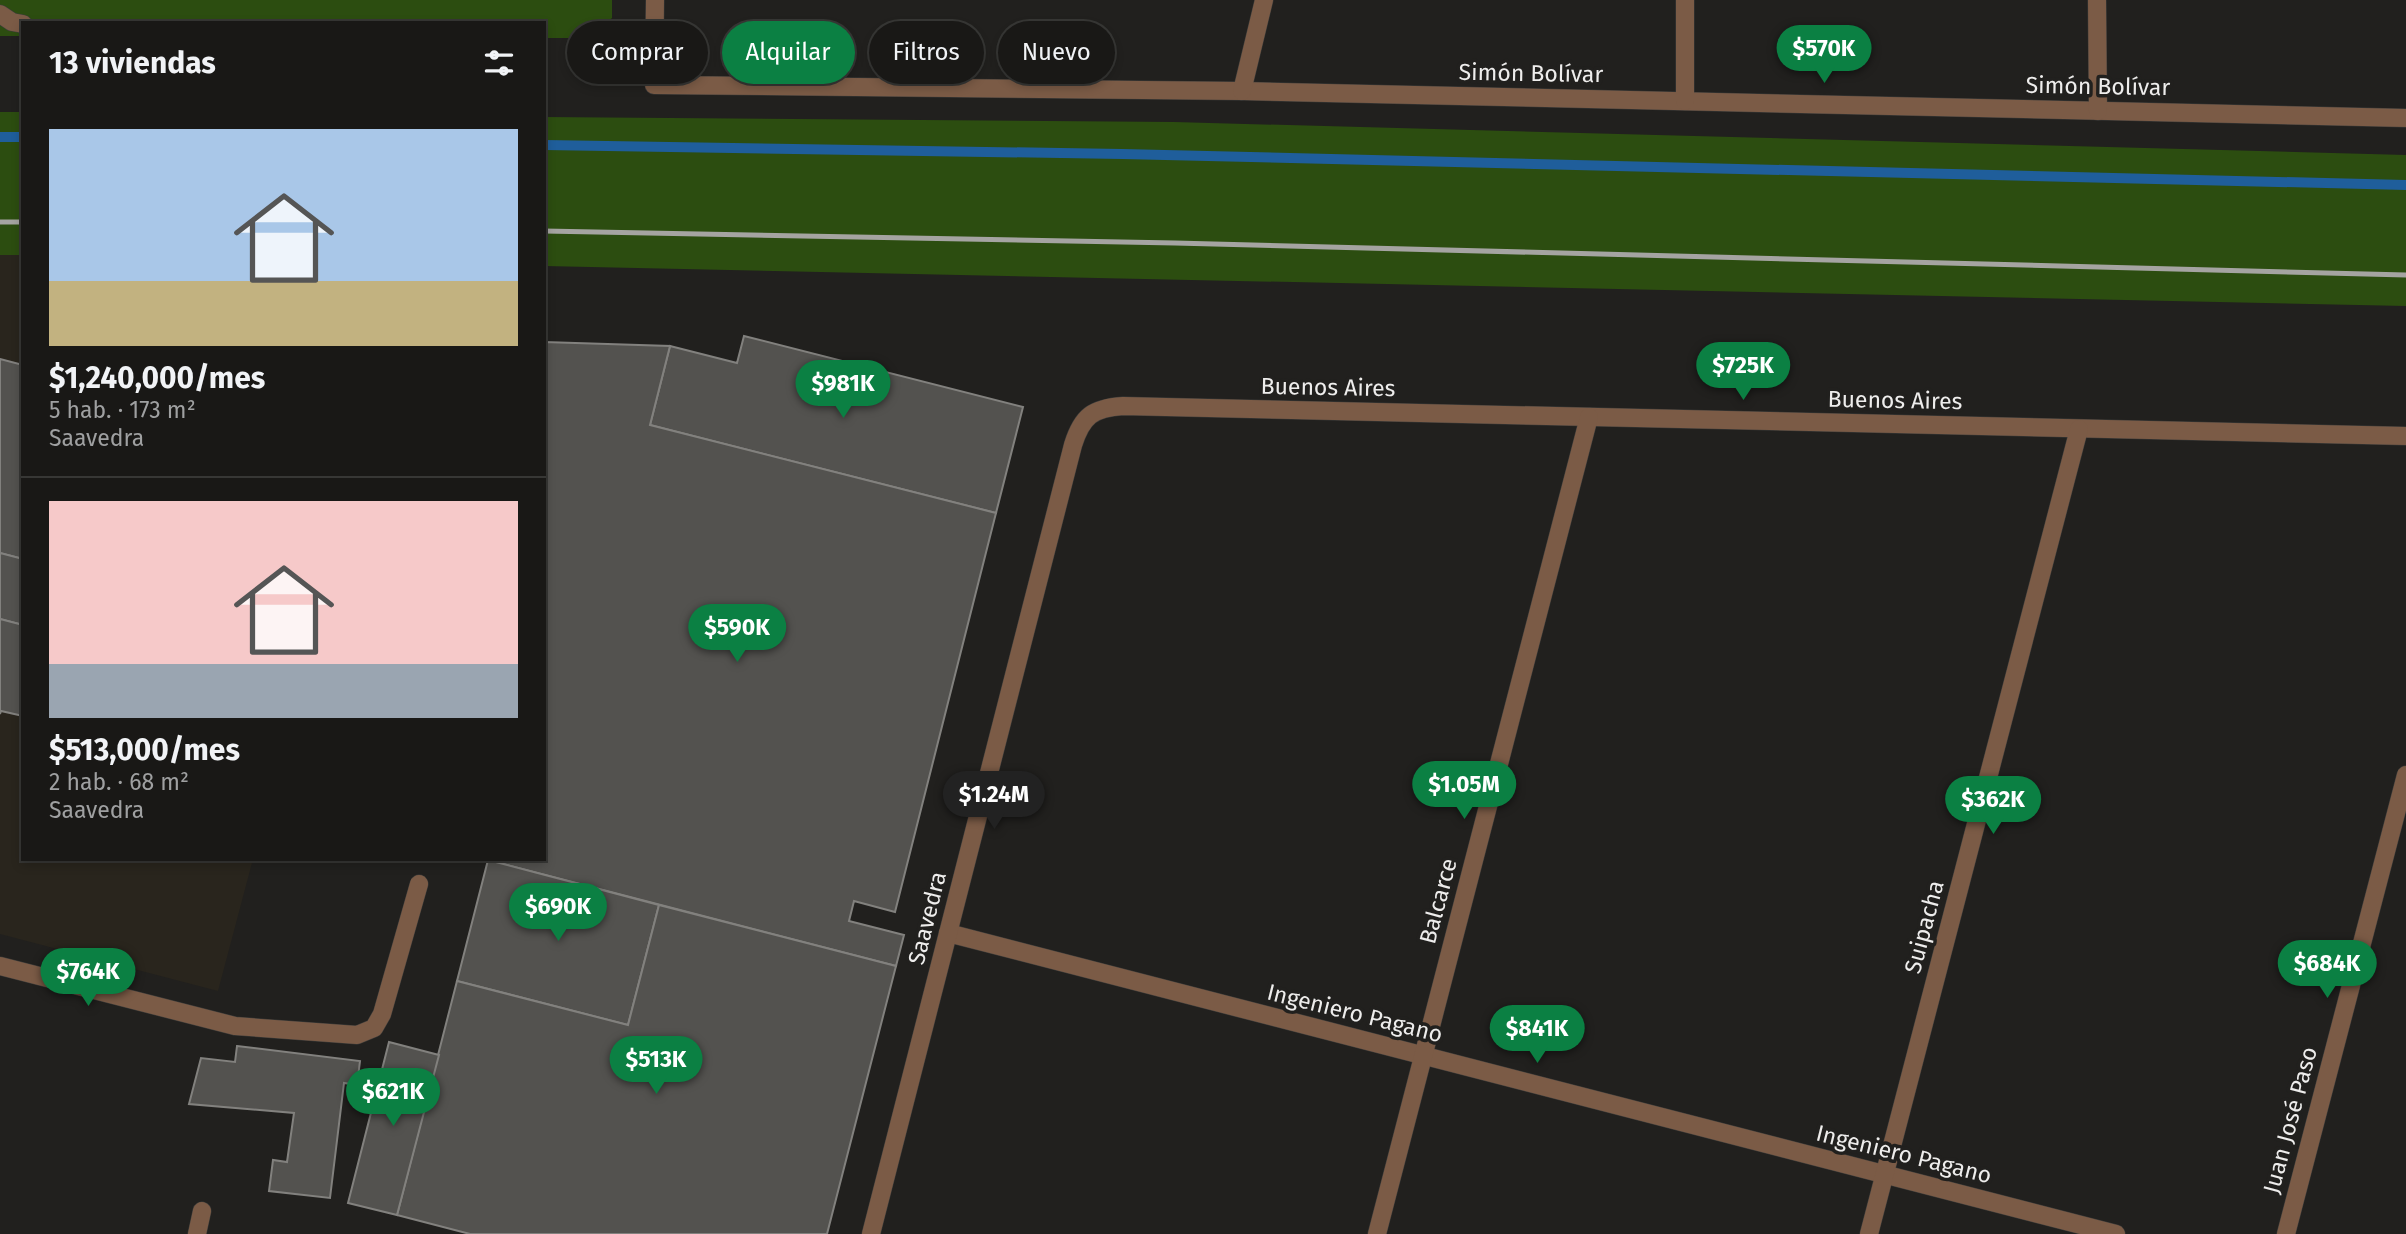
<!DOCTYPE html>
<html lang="es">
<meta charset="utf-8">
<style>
:root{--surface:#191816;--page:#22211f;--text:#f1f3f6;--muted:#9fa0a1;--line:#373735;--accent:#0b8043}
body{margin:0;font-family:"Fira Sans",sans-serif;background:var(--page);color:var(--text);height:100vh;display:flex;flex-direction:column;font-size:26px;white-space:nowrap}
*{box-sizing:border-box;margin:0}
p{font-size:23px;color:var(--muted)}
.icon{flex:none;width:38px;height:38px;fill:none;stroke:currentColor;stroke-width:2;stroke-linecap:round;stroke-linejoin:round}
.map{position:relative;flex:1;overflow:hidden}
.side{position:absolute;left:21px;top:21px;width:525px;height:840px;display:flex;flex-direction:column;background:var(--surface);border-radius:0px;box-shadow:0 4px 10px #0003,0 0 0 2px var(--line)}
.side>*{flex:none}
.hud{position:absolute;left:567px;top:21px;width:665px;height:63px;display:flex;gap:14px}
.price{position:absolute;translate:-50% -60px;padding:0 16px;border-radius:24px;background:var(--accent);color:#fff;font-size:23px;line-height:46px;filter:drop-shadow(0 2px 4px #0008)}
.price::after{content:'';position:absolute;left:50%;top:42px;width:21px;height:16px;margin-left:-10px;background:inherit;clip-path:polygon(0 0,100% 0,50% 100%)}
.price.selected{background:#222;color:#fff}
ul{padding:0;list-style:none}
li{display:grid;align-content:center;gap:14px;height:371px;padding:0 28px}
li+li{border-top:2px solid var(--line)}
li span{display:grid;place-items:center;height:217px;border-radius:0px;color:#555}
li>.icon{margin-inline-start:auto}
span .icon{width:126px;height:126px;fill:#fffc;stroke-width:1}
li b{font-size:30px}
h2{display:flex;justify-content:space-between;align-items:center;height:84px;padding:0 28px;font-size:30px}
.chip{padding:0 24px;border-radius:32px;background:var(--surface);box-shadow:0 4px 10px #0003,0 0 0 2px var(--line);font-size:24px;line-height:63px}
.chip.selected{background:var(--accent);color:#fff}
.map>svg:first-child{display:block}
.built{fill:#29251d}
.green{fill:#2c4d10}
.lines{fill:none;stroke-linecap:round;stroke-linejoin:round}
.stream{stroke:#1f5e9b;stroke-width:10}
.building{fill:#53524f;stroke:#82817e;stroke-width:2}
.minor-casing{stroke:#3e3d3b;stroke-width:19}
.minor{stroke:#7b5b46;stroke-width:18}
.rail{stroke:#a5a4a2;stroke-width:5}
.labels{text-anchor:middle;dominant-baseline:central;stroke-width:7;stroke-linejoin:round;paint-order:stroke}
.street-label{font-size:23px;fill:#eeedec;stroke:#21201e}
</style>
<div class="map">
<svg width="2406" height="1234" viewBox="0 0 2406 1234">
<rect width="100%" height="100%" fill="#21201e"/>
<!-- built -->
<polygon class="built" points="0,255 23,255 23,859 253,859 218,991 0,934"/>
<!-- green -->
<g class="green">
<polygon points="0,0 612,0 612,18 589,38 544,38 544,23 23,23 23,36 0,36"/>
<rect x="0" y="112" width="23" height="143"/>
<polygon points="544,117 1174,122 2406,155 2406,306 544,266"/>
</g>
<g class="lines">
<!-- stream -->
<g class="stream">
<polyline points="0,137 23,137"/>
<polyline points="544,145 1122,154 2406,185"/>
</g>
</g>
<!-- building -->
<g class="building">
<polygon points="744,336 1023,407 996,513 650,425 670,346 737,363"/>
<polygon points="544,342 670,346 650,425 996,513 895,912 854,901 849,921 904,935 896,966 484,859 544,859"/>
<polygon points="0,359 23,365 23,559 0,553"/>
<polygon points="0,553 23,559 23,625 0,619"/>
<polygon points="0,619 23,625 23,716 1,711 0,714"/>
<polygon points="488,860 659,905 628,1025 457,981"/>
<polygon points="659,905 896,966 827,1234 470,1234 397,1215 457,981 628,1025"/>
<polygon points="389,1042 439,1055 397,1215 348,1203"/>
<polygon points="237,1046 360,1061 357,1085 344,1083 330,1198 269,1191 273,1160 287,1162 294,1113 189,1104 201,1058 235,1062"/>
</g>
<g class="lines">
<defs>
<g id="minor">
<polyline points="655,0 654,85 1242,91 2406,118"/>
<polyline points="1685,0 1685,101"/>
<polyline points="2097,0 2098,111"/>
<polyline points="0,14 12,22 23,24"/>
<polyline points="1242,91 1264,0"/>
<polyline points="948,933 2116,1234"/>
<polyline points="0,966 235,1026 357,1035 374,1028 382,1014 419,884"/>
<polyline points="197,1234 202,1211"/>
<path d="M 871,1234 L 1073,445 C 1082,416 1093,408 1123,406 L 2406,436"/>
<polyline points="1377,1234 1589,417"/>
<polyline points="1869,1234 2079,429"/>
<polyline points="2286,1234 2406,775"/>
</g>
</defs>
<!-- minor casing -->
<use href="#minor" class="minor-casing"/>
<!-- minor -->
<use href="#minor" class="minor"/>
<!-- rail -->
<g class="rail">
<polyline points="0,222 23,222"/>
<polyline points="544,231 1175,243 2406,275"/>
</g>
</g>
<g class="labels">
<!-- street labels -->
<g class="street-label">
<text transform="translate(1531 73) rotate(1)">Simón Bolívar</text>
<text transform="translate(2098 86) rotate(1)">Simón Bolívar</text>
<text transform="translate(1328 387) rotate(1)">Buenos Aires</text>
<text transform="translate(1895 400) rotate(1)">Buenos Aires</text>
<text transform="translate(1438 901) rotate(-75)">Balcarce</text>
<text transform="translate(927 918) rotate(-76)">Saavedra</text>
<text transform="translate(1924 927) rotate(-75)">Suipacha</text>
<text transform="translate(1355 1013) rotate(14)">Ingeniero Pagano</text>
<text transform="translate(2290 1120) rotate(-75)">Juan José Paso</text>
<text transform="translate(1904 1154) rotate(14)">Ingeniero Pagano</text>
</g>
</g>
</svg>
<b class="price" style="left:1824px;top:85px">$570K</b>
<b class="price" style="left:1743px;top:402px">$725K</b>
<b class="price" style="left:843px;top:420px">$981K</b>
<b class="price" style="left:737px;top:664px">$590K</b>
<b class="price" style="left:1464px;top:821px">$1.05M</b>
<b class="price selected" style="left:994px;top:831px">$1.24M</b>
<b class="price" style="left:1993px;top:836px">$362K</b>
<b class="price" style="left:558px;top:943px">$690K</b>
<b class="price" style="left:2327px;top:1000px">$684K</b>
<b class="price" style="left:88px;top:1008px">$764K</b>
<b class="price" style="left:1537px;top:1065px">$841K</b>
<b class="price" style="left:656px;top:1096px">$513K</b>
<b class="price" style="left:393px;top:1128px">$621K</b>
<div class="hud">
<a class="chip">Comprar</a>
<a class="chip selected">Alquilar</a>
<a class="chip">Filtros</a>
<a class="chip">Nuevo</a>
</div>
<section class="side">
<h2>13 viviendas<svg class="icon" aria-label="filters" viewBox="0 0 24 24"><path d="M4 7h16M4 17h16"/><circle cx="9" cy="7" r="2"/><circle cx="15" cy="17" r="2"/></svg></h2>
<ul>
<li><span style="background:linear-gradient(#a9c7e8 70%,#c2b280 0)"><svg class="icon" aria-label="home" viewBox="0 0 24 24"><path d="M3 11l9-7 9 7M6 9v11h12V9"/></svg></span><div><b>$1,240,000/mes</b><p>5 hab. · 173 m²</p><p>Saavedra</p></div></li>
<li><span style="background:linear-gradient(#f6c9c9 75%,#9aa5b1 0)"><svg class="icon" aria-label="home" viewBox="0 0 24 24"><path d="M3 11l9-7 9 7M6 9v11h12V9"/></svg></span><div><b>$513,000/mes</b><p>2 hab. · 68 m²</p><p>Saavedra</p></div></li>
</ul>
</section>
</div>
